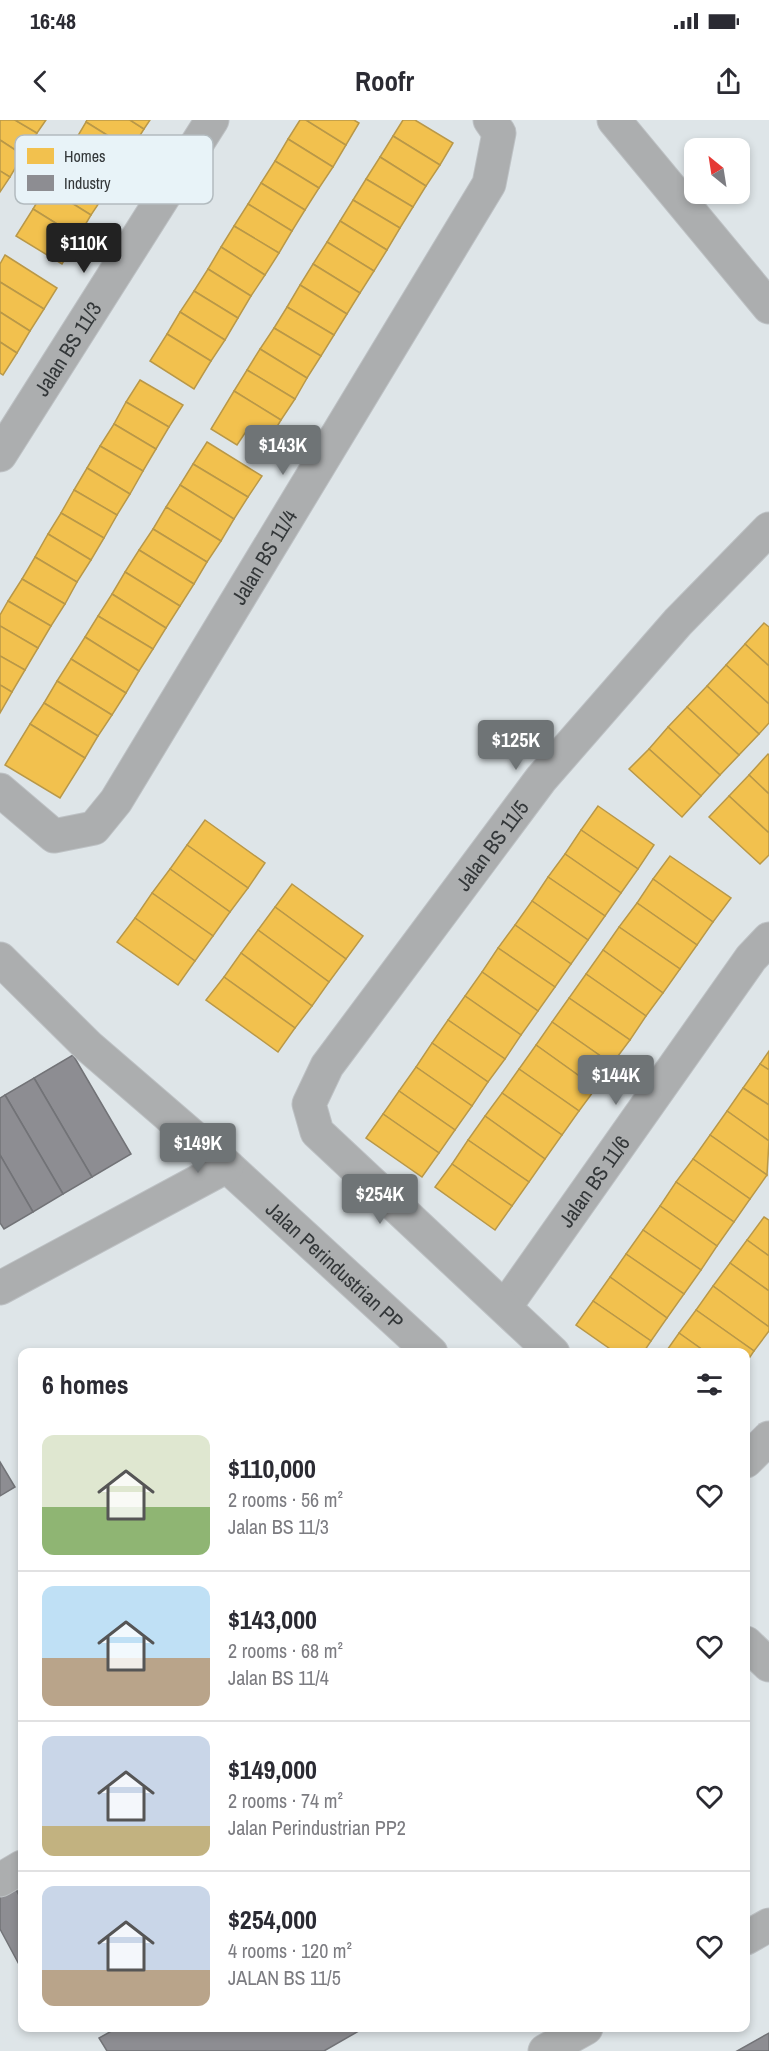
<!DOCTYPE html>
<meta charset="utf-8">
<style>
:root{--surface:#fff;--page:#f2f2f3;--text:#2b2b33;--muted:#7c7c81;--line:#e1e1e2;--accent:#6f7476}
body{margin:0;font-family:"Archivo Narrow",sans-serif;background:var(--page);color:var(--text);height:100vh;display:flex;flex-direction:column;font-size:22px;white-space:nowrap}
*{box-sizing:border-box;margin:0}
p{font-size:20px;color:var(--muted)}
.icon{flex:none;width:33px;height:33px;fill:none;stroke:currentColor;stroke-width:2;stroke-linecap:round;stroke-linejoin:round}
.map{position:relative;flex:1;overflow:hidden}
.details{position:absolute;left:18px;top:1228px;width:732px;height:684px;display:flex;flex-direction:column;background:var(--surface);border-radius:12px;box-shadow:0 3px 9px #0003}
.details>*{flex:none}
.needle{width:39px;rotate:330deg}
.tools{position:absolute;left:684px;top:18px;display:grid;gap:12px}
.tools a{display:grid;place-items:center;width:66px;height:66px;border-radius:12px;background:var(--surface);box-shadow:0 3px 9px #0003;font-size:30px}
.price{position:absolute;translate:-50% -51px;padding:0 14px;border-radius:6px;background:var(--accent);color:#fff;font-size:20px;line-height:39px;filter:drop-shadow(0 2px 3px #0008)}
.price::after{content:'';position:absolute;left:50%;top:36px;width:18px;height:14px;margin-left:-9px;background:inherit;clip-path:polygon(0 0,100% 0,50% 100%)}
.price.current{background:#222;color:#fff}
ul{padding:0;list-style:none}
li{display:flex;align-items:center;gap:18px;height:150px;padding:0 24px}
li+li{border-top:2px solid var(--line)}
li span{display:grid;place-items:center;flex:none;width:168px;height:120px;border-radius:12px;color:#555}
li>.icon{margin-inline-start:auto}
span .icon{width:72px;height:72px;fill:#fffc;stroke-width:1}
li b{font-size:26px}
h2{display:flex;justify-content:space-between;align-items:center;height:72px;padding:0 24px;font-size:26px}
.status{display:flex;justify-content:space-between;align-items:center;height:42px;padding:0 30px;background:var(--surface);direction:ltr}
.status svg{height:16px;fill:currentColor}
header{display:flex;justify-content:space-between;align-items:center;height:78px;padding:0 24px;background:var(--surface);font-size:27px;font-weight:800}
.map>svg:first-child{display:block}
.homes{fill:#f2c14e;stroke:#b99848;stroke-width:1.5}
.industry{fill:#8d8d92;stroke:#727377;stroke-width:1.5}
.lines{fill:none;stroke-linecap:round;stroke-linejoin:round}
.minor-casing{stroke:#bdc1c4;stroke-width:35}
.minor{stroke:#acaeaf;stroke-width:33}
.labels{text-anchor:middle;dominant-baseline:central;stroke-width:6;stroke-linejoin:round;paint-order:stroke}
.street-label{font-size:21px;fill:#333739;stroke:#e8f3f8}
.key{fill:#e8f3f8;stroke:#b2bbbf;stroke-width:1.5}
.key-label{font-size:16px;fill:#333739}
</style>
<div class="status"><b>16:48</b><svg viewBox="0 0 49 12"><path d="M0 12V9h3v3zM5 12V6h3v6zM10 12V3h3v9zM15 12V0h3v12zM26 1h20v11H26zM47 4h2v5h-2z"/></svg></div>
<header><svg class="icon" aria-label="back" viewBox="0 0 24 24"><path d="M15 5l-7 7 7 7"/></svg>Roofr<svg class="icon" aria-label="share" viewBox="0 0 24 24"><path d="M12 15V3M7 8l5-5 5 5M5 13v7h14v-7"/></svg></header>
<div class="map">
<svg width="769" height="1931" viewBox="0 0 769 1931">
<rect width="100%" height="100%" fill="#dee5e8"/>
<!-- homes -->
<g class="homes">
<polygon points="0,0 15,0 37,13 23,35 0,20"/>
<polygon points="15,0 46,0 37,13"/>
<polygon points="87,0 130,0 144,9 131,30 86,2"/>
<polygon points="130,0 150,0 144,9"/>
<polygon points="300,0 306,0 346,25 333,47 288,19"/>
<polygon points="306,0 354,0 359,3 346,25"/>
<polygon points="403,0 415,0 453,23 440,45 393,16"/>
<polygon points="86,2 131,30 118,52 73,24"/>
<polygon points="393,16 440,45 426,66 380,37"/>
<polygon points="288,19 333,47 319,68 275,41"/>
<polygon points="0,20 23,35 10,57 0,51"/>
<polygon points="380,37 426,66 413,87 366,59"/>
<polygon points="275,41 319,68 305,90 261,63"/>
<polygon points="59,46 105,74 91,95 46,67"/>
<polygon points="0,51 10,57 0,72"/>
<polygon points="366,59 413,87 400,108 353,80"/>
<polygon points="261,63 305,90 292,111 248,84"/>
<polygon points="46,67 91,95 78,117 33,89"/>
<polygon points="353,80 400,108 387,130 340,101"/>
<polygon points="248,84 292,111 279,133 234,106"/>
<polygon points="33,89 78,117 62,144 16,116"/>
<polygon points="340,101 387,130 374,151 327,122"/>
<polygon points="234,106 279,133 265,155 221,127"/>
<polygon points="327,122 374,151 360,173 313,144"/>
<polygon points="221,127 265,155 251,176 208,149"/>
<polygon points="5,135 57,168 44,189 0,162 0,144"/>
<polygon points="313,144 360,173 347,194 300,165"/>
<polygon points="208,149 251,176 238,198 194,171"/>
<polygon points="0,162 44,189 30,211 0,192"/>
<polygon points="300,165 347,194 334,215 287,187"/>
<polygon points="194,171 238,198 225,220 180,192"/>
<polygon points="287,187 334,215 321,236 274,208"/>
<polygon points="0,192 30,211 17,233 0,222"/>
<polygon points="180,192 225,220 211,241 167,214"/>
<polygon points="274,208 321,236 307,258 260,229"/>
<polygon points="167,214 211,241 194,269 150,241"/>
<polygon points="0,222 17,233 3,255 0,253"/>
<polygon points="260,229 307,258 295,279 247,250"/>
<polygon points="247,250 295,279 281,300 234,271"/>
<polygon points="140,260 183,285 169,307 126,282"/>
<polygon points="234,271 281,300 266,325 245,313 237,325 211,309"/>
<polygon points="126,282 169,307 156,329 114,304"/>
<polygon points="114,304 156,329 143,351 100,326"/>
<polygon points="207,322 262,356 248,377 193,344"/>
<polygon points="100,326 143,351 130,374 87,348"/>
<polygon points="193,344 248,377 234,399 180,365"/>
<polygon points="87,348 130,374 117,395 74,370"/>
<polygon points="180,365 234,399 221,421 166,387"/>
<polygon points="74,370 117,395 104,418 61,393"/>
<polygon points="166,387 221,421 207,442 153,409"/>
<polygon points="61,393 104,418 91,440 48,414"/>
<polygon points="153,409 207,442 194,464 139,430"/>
<polygon points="48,414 91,440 77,462 35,437"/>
<polygon points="139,430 194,464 180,486 125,452"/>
<polygon points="35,437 77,462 65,484 22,459"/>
<polygon points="125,452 180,486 166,508 112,474"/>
<polygon points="22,459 65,484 51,506 8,481"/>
<polygon points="112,474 166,508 153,529 98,496"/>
<polygon points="8,481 51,506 38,528 0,506 0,495"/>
<polygon points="98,496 153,529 139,551 85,517"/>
<polygon points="764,503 769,507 769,546 745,524"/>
<polygon points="0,506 38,528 25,550 0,536"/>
<polygon points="85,517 139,551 126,573 71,539"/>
<polygon points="745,524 769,546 769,584 726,545"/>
<polygon points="0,536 25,550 12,572 0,565"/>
<polygon points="71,539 126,573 112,595 57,561"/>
<polygon points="726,545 769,584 769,603 759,614 707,566"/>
<polygon points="57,561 112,595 98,616 44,583"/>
<polygon points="0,565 12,572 0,593"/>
<polygon points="707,566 759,614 739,635 687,587"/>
<polygon points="44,583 98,616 85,638 30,604"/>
<polygon points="687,587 739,635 720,655 668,607"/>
<polygon points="30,604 85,638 60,678 5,645"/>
<polygon points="668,607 720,655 701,676 649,629"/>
<polygon points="649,629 701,676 682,697 629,649"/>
<polygon points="768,634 769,635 769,674 749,655"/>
<polygon points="749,655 769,674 769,713 729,676"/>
<polygon points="729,676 769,713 769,735 760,744 709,697"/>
<polygon points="598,686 654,725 638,749 581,710"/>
<polygon points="205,700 265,743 248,768 187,725"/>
<polygon points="581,710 638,749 621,773 565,734"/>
<polygon points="187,725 248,768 230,792 170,749"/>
<polygon points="565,734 621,773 605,796 548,757"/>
<polygon points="670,736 731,778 713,802 653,759"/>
<polygon points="170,749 230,792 213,816 152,773"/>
<polygon points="548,757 605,796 588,820 532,781"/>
<polygon points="653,759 713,802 697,825 637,783"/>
<polygon points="292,764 363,816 346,839 275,787"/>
<polygon points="152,773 213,816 195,841 135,798"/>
<polygon points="532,781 588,820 571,844 515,805"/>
<polygon points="637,783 697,825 680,849 619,807"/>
<polygon points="275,787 346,839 329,862 258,810"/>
<polygon points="135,798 195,841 178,865 117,822"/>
<polygon points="515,805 571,844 555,867 498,828"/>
<polygon points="619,807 680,849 663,873 603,830"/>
<polygon points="258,810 329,862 312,886 241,833"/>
<polygon points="498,828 555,867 538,891 482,852"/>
<polygon points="603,830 663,873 646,896 586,854"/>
<polygon points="241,833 312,886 295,908 224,857"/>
<polygon points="482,852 538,891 521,915 465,876"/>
<polygon points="586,854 646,896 630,920 569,878"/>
<polygon points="224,857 295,908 278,932 206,880"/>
<polygon points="465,876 521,915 505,939 448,900"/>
<polygon points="569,878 630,920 612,944 552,902"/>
<polygon points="448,900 505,939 488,962 432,923"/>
<polygon points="552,902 612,944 596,968 536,925"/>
<polygon points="432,923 488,962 472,986 416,947"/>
<polygon points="536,925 596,968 579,991 519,949"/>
<polygon points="769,931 769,950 760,944"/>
<polygon points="760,944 769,950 769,985 743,968"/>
<polygon points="416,947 472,986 455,1010 399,971"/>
<polygon points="519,949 579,991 562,1015 502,973"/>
<polygon points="743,968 769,985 769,1021 727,991"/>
<polygon points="399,971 455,1010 439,1033 383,994"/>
<polygon points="502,973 562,1015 545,1039 485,996"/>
<polygon points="727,991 769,1021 767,1055 710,1015"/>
<polygon points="383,994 439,1033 422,1057 366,1018"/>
<polygon points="485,996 545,1039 529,1062 468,1020"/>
<polygon points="710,1015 767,1055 750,1079 693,1039"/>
<polygon points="468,1020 529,1062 512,1086 452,1044"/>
<polygon points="693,1039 750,1079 734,1102 676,1062"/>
<polygon points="452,1044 512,1086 495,1110 435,1067"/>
<polygon points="676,1062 734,1102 717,1126 660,1086"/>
<polygon points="660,1086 717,1126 701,1150 643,1110"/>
<polygon points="764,1097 769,1100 769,1136 747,1120"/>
<polygon points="643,1110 701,1150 684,1174 626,1134"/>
<polygon points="747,1120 769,1136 769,1171 730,1143"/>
<polygon points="626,1134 684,1174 667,1198 610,1157"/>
<polygon points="730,1143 769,1171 769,1207 713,1166"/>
<polygon points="610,1157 667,1198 651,1221 593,1181"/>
<polygon points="713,1166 769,1207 769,1211 754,1231 696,1190"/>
<polygon points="593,1181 651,1221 643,1233 616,1233 576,1205"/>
<polygon points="696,1190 754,1231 746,1243 746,1233 707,1233 679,1213"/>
<polygon points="679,1213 707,1233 665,1233"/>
</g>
<!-- industry -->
<g class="industry">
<polygon points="73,935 131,1034 92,1057 34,958"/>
<polygon points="34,958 92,1057 63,1074 5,975"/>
<polygon points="5,975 63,1074 33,1092 0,1035 0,978"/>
<polygon points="0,1035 33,1092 4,1109 0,1103"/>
<polygon points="0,1342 15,1367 0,1376"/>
<polygon points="22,1759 22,1781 13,1764"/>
<polygon points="13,1764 22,1781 22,1850 0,1809 0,1771"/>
<polygon points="117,1908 364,1908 324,1931 107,1931 99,1918"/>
<polygon points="769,1913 769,1931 737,1931"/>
</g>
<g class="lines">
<defs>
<g id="minor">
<polyline points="614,0 769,187"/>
<path id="s1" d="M 0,335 L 212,0"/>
<path id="s2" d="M 0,670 L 54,716 L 94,708 L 116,681 L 489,64 L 499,13 L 490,0"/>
<path id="s3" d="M 0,839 L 88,926 L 227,1046 L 431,1233"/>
<polyline points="0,1168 227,1046"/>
<path id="s4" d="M 505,1187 L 751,838 L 769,819"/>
<path id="s5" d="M 553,1233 L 317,1012 L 309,984 L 327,946 L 541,659 L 678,502 L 769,409"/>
<polyline points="746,1341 769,1318"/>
<polyline points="746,1523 769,1545"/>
<polyline points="0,1760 22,1747"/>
<polyline points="746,1818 769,1805"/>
<polyline points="545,1931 586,1908"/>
</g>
</defs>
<!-- minor casing -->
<use href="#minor" class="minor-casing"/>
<!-- minor -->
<use href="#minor" class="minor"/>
</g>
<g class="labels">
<!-- street labels -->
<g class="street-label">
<text stroke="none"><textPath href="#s1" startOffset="126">Jalan BS 11/3</textPath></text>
<text stroke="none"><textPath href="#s2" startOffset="432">Jalan BS 11/4</textPath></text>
<text stroke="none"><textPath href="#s5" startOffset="670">Jalan BS 11/5</textPath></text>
<text stroke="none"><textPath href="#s4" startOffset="154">Jalan BS 11/6</textPath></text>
<text stroke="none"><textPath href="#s3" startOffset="454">Jalan Perindustrian PP</textPath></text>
</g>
</g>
<!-- legend -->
<rect x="15" y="15" width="198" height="69" rx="9" class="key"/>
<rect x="27" y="28" width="27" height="16" fill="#f2c14e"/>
<rect x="27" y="55" width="27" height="16" fill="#8d8d92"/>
<g class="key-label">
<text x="64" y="42">Homes</text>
<text x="64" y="69">Industry</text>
</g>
</svg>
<div class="tools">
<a><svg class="needle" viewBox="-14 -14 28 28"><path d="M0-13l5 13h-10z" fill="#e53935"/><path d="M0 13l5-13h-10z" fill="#7c7c81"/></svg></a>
</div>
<b class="price current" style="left:84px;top:154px">$110K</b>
<b class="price" style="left:283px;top:356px">$143K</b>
<b class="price" style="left:516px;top:651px">$125K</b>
<b class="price" style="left:616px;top:986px">$144K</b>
<b class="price" style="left:198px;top:1054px">$149K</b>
<b class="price" style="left:380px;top:1105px">$254K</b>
<section class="details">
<h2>6 homes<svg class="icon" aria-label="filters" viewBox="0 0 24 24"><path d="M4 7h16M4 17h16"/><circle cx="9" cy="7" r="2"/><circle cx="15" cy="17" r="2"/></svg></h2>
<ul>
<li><span style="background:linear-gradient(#dfe7d0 60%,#8fb573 0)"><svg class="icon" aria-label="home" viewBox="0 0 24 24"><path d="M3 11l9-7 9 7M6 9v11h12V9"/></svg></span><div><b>$110,000</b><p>2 rooms · 56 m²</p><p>Jalan BS 11/3</p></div><svg class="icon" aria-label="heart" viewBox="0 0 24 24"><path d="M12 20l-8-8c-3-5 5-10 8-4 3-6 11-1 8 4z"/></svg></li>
<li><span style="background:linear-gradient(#bfe0f5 60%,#b9a48a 0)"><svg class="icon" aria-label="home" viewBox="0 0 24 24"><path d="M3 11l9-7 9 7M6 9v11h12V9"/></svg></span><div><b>$143,000</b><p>2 rooms · 68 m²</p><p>Jalan BS 11/4</p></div><svg class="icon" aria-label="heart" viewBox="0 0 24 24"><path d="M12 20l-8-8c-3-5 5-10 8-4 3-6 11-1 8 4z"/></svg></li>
<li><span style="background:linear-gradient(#c9d6e8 75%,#c2b280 0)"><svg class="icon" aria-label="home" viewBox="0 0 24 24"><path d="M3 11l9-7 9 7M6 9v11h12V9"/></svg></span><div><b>$149,000</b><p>2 rooms · 74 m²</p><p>Jalan Perindustrian PP2</p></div><svg class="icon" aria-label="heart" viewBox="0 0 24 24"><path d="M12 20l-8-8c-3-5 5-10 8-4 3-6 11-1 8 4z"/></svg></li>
<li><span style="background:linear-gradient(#c9d6e8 70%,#b9a48a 0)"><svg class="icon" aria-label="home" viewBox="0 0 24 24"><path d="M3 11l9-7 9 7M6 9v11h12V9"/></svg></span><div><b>$254,000</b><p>4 rooms · 120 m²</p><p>JALAN BS 11/5</p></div><svg class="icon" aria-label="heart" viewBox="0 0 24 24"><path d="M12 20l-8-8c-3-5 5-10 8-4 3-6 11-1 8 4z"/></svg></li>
</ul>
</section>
</div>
